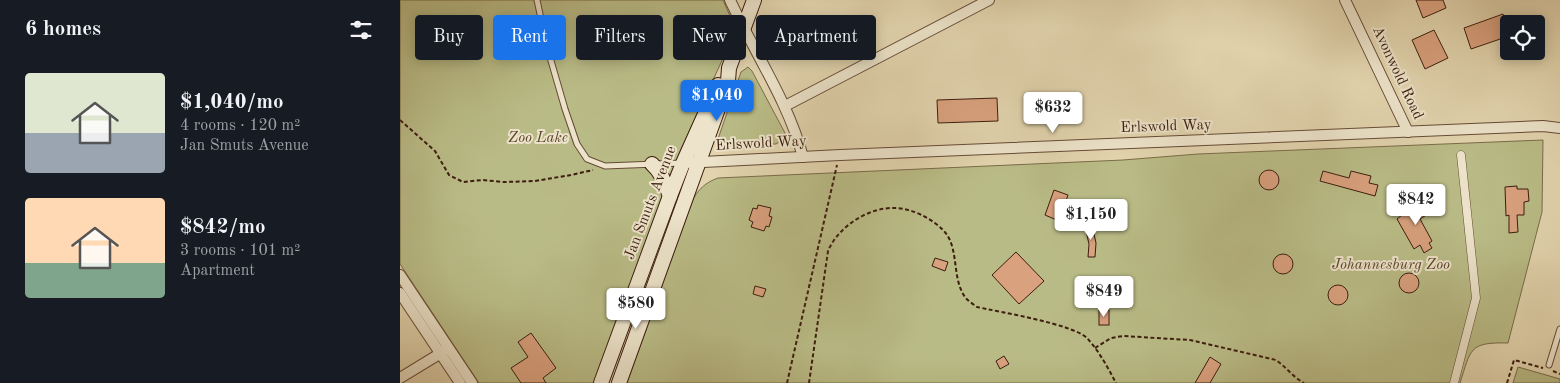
<!DOCTYPE html>
<meta charset="utf-8">
<style>
:root{--surface:#171b24;--page:#20242c;--text:#f1f3f6;--muted:#9ea1a6;--accent:#1a73e8}
body{margin:0;font-family:"Old Standard TT",serif;background:var(--page);color:var(--text);height:100vh;display:flex;flex-direction:column;font-size:19px;white-space:nowrap}
*{box-sizing:border-box;margin:0}
p{font-size:16px;color:var(--muted)}
.icon{flex:none;width:28px;height:28px;fill:none;stroke:currentColor;stroke-width:2;stroke-linecap:round;stroke-linejoin:round}
.map{position:relative;flex:1;overflow:hidden}
.side{display:flex;flex-direction:column;background:var(--surface);width:400px}
.side>*{flex:none}
.hud{position:absolute;left:15px;top:15px;width:475px;height:45px;display:flex;gap:10px}
.fabs{position:absolute;left:1100px;top:15px;display:grid;gap:10px}
.fabs a{display:grid;place-items:center;width:45px;height:45px;border-radius:5px;background:var(--surface);box-shadow:0 2px 12px #0003;font-size:25px}
.price{position:absolute;translate:-50% -42px;padding:0 11px;border-radius:5px;background:#fff;color:#222;font-size:16px;line-height:32px;filter:drop-shadow(0 1px 2px #0008)}
.price::after{content:'';position:absolute;left:50%;top:30px;width:15px;height:11px;margin-left:-8px;background:inherit;clip-path:polygon(0 0,100% 0,50% 100%)}
.price.current{background:var(--accent);color:#fff}
ul{padding:0;list-style:none}
li{display:flex;align-items:center;gap:15px;height:125px;padding:0 25px}
li span{display:grid;place-items:center;flex:none;width:140px;height:100px;border-radius:5px;color:#555}
li>.icon{margin-inline-start:auto}
span .icon{width:60px;height:60px;fill:#fffc;stroke-width:1}
li b{font-size:21px}
h2{display:flex;justify-content:space-between;align-items:center;height:60px;padding:0 25px;font-size:21px}
.pill{padding:0 18px;border-radius:5px;background:var(--surface);box-shadow:0 2px 12px #0003;font-size:18px;line-height:45px}
.pill.current{background:var(--accent);color:#fff}
main{display:flex;flex:1;min-height:0}
.map>svg:first-child{display:block}
.green{fill:#b9bb86;stroke:#7a6c4a}
.building{fill:#d9a17e;stroke:#3c1d0e}
.lines{fill:none;stroke-linecap:round;stroke-linejoin:round}
.service-casing{stroke:#664b36;stroke-width:7}
.pedestrian-casing{stroke:#664b36;stroke-width:9}
.minor-casing{stroke:#664b36;stroke-width:12}
.secondary-casing{stroke:#3c1d0e;stroke-width:16}
.path{stroke:#3c1d0e;stroke-width:2;stroke-dasharray:4 2.5;stroke-linecap:butt}
.service{stroke:#ece3ca;stroke-width:5}
.pedestrian{stroke:#ece3ca;stroke-width:8}
.minor{stroke:#ece3ca;stroke-width:10}
.secondary{stroke:#ece3ca;stroke-width:14}
.labels{text-anchor:middle;dominant-baseline:central;stroke-width:4;stroke-linejoin:round;paint-order:stroke}
.street-label{font-size:15px;fill:#3c1d0e;stroke:#ece3ca}
.park-label{font-size:15px;font-style:italic;fill:#5b442c;stroke:#ece3ca}
</style>
<main>
<section class="side">
<h2>6 homes<svg class="icon" aria-label="filters" viewBox="0 0 24 24"><path d="M4 7h16M4 17h16"/><circle cx="9" cy="7" r="2"/><circle cx="15" cy="17" r="2"/></svg></h2>
<ul>
<li><span style="background:linear-gradient(#dfe7d0 60%,#9aa5b1 0)"><svg class="icon" aria-label="home" viewBox="0 0 24 24"><path d="M3 11l9-7 9 7M6 9v11h12V9"/></svg></span><div><b>$1,040/mo</b><p>4 rooms · 120 m²</p><p>Jan Smuts Avenue</p></div></li>
<li><span style="background:linear-gradient(#ffd9b3 65%,#7fa58c 0)"><svg class="icon" aria-label="home" viewBox="0 0 24 24"><path d="M3 11l9-7 9 7M6 9v11h12V9"/></svg></span><div><b>$842/mo</b><p>3 rooms · 101 m²</p><p>Apartment</p></div></li>
</ul>
</section>
<div class="map">
<svg width="1160" height="383" viewBox="0 0 1160 383">
<rect width="100%" height="100%" fill="#e2d4ae"/>
<filter id="stains"><feTurbulence type="fractalNoise" baseFrequency=".004" numOctaves="4"/><feColorMatrix values="0 0 0 0 .2 0 0 0 0 .09 0 0 0 0 .02 0 0 0 .5 -.17"/></filter>
<radialGradient id="worn" r=".72"><stop offset=".6" stop-color="#630" stop-opacity="0"/><stop offset="1" stop-color="#630" stop-opacity=".3"/></radialGradient>
<!-- green -->
<g class="green">
<polygon points="0,0 323,0 336,30 279,154 197,383 79,383 0,264"/>
<polygon points="348,67 352,71 385,133 384,139 376,144 324,144 318,139 341,72"/>
<path d="M 1143,140 L 1142,212 L 1108,343 C 1069,342 1071,349 1060,383 L 227,383 L 292,202 C 297,190 306,182 318,178 L 723,160 L 798,154 Z"/>
<polygon points="1118,367 1160,379 1160,383 1113,383"/>
</g>
<!-- building -->
<g class="building">
<polygon points="1016,0 1043,0 1046,8 1023,18"/>
<polygon points="1103,14 1109,32 1109,36 1071,49 1064,28"/>
<polygon points="1034,30 1048,58 1025,69 1012,40"/>
<polygon points="597,98 598,121 538,123 537,100"/>
<circle cx="869" cy="180" r="10"/>
<polygon points="923,171 949,178 951,171 971,176 969,183 978,185 975,196 920,181"/>
<polygon points="1117,186 1117,189 1128,189 1129,201 1124,202 1124,215 1117,215 1118,232 1109,233 1109,215 1106,216 1105,187"/>
<polygon points="654,190 668,195 659,221 645,215"/>
<polygon points="1029,202 1034,210 1020,219 1032,241 1029,243 1032,248 1024,253 1020,245 1014,249 997,219 1002,215 1000,212 1012,206 1015,210"/>
<polygon points="358,205 371,208 369,216 372,217 369,227 366,226 364,231 351,227 353,222 349,220 353,208 357,209"/>
<polygon points="692,225 696,243 695,257 688,257 689,244 685,227"/>
<polygon points="616,252 644,281 619,304 592,275"/>
<circle cx="883" cy="264" r="10"/>
<polygon points="535,258 548,262 545,271 532,266"/>
<circle cx="1009" cy="283" r="10"/>
<circle cx="938" cy="295" r="10"/>
<polygon points="355,286 366,289 363,297 353,294"/>
<rect x="699" y="310" width="10" height="15"/>
<polygon points="131,333 156,368 143,378 146,383 121,383 111,368 128,357 118,342"/>
<polygon points="604,356 609,364 600,369 596,361"/>
<polygon points="810,357 821,364 810,383 795,383"/>
</g>
<g class="lines">
<defs>
<g id="service">
<polyline points="137,0 147,47 165,109 177,144 187,159 205,166 282,163"/>
<polyline points="1149,365 1160,329"/>
</g>
<polyline id="pedestrian" points="1054,383 1076,298 1061,155"/>
<g id="minor">
<path d="M 330,0 C 354,52 388,101 403,157"/>
<polyline points="945,0 1008,132"/>
<polyline points="385,106 589,0"/>
<polyline points="283,163 440,155 1143,126 1160,128"/>
<polyline points="0,275 72,383"/>
<polyline points="0,293 60,383"/>
<polyline points="0,378 46,350"/>
</g>
<g id="secondary">
<path d="M 252,164 C 262,173 265,184 270,196"/>
<polyline points="201,383 270,196 283,163 318,85"/>
<polyline points="219,383 328,81 329,68 354,0"/>
</g>
</defs>
<!-- service casing -->
<use href="#service" class="service-casing"/>
<!-- pedestrian casing -->
<use href="#pedestrian" class="pedestrian-casing"/>
<!-- minor casing -->
<use href="#minor" class="minor-casing"/>
<!-- secondary casing -->
<use href="#secondary" class="secondary-casing"/>
<!-- path -->
<g class="path">
<polyline points="0,120 35,151 49,175 63,182 82,180 104,182 135,181 171,175 193,170"/>
<path d="M 695,348 L 711,338 L 723,336 L 790,340 L 876,360 C 886,367 893,377 904,383"/>
<polyline points="1153,371 1160,374"/>
<polyline points="387,383 437,165"/>
<path d="M 409,383 L 428,251 C 438,227 468,207 495,208 C 511,208 531,218 543,230 C 560,247 551,277 565,297 C 568,301 573,304 577,307 C 600,312 672,324 687,338 C 699,351 708,368 716,383"/>
<polyline points="1107,383 1114,360 1143,368"/>
</g>
<!-- service -->
<use href="#service" class="service"/>
<!-- pedestrian -->
<use href="#pedestrian" class="pedestrian"/>
<!-- minor -->
<use href="#minor" class="minor"/>
<!-- secondary -->
<use href="#secondary" class="secondary"/>
</g>
<g class="labels">
<!-- street labels -->
<g class="street-label">
<text transform="translate(997 73) rotate(65)">Avonwold Road</text>
<text transform="translate(766 127) rotate(-2)">Erlswold Way</text>
<text transform="translate(361 144) rotate(-3)">Erlswold Way</text>
<text transform="translate(251 203) rotate(-69)">Jan Smuts Avenue</text>
</g>
<!-- park labels -->
<g class="park-label">
<text x="138" y="138">Zoo Lake</text>
<text x="991" y="265">Johannesburg Zoo</text>
</g>
</g>
<rect width="100%" height="100%" filter="url(#stains)"/>
<rect width="100%" height="100%" fill="url(#worn)"/>
</svg>
<div class="fabs">
<a><svg class="icon" aria-label="locate" viewBox="0 0 24 24"><circle cx="12" cy="12" r="6"/><path d="M12 2v4M12 18v4M2 12h4M18 12h4"/></svg></a>
</div>
<b class="price current" style="left:317px;top:122px">$1,040</b>
<b class="price" style="left:653px;top:134px">$632</b>
<b class="price" style="left:1016px;top:226px">$842</b>
<b class="price" style="left:691px;top:241px">$1,150</b>
<b class="price" style="left:704px;top:318px">$849</b>
<b class="price" style="left:236px;top:330px">$580</b>
<div class="hud">
<a class="pill">Buy</a>
<a class="pill current">Rent</a>
<a class="pill">Filters</a>
<a class="pill">New</a>
<a class="pill">Apartment</a>
</div>
</div>
</main>
